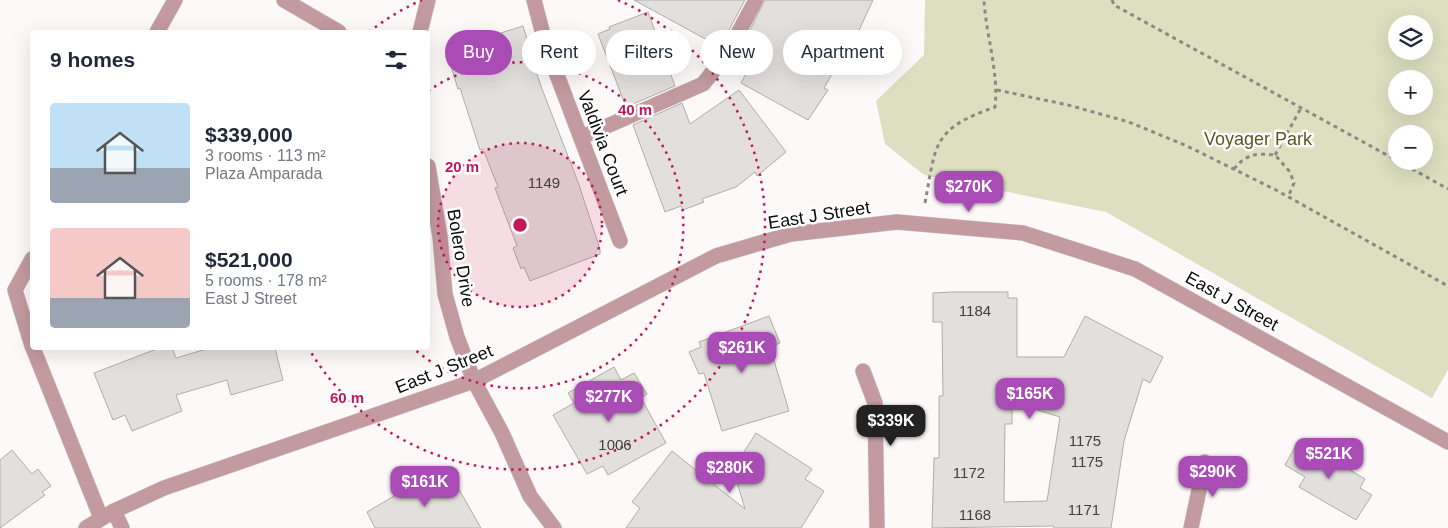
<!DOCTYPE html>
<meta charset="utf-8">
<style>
:root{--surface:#fff;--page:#f2f2f3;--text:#1f2937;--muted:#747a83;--accent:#aa4cb6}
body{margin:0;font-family:Helvetica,sans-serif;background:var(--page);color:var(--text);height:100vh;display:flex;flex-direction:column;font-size:19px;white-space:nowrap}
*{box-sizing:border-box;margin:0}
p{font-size:16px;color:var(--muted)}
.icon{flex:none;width:28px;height:28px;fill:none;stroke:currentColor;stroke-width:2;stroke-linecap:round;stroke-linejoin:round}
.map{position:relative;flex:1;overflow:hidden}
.side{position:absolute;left:30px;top:30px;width:400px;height:320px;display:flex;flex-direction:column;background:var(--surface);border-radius:5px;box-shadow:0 5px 20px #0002}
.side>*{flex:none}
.guide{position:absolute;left:445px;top:30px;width:475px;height:45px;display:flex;gap:10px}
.fabs{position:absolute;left:1388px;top:15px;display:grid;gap:10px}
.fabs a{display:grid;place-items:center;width:45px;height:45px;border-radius:50%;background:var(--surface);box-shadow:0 5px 20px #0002;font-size:25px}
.price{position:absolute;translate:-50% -42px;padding:0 11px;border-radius:10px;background:var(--accent);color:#fff;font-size:16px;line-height:32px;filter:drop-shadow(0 1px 2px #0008)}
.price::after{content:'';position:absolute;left:50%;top:30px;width:15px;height:11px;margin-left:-8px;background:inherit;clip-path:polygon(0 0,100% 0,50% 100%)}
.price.on{background:#222;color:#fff}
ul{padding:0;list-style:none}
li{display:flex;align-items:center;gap:15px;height:125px;padding:0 20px}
li span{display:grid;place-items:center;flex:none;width:140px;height:100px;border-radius:5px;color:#555}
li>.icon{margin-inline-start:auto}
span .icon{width:60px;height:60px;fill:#fffc;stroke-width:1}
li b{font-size:21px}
h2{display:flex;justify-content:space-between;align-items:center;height:60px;padding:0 20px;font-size:21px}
.tag{padding:0 18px;border-radius:22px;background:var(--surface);box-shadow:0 5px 20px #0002;font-size:18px;line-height:45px}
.tag.on{background:var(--accent);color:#fff}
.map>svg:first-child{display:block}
.green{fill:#dddfc0;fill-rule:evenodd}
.building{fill:#e3dfdd;stroke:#b0acaa;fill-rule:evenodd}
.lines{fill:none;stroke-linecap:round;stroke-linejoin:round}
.minor-casing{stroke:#d6d3d2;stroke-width:16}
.path{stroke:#8b8988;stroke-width:3;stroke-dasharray:4 4;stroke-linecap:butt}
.minor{stroke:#c29a9f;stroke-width:15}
.ring{fill:none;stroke:#c2185b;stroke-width:2.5;stroke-dasharray:2.5 5}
.labels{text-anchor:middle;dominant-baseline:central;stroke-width:5;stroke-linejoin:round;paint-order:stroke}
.number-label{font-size:15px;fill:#424040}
.park-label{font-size:18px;fill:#585921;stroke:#fff}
.street-label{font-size:18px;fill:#0c0b0b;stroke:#fff}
.centre{fill:#c2185b;stroke:#fff;stroke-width:2.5}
.ring-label{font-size:15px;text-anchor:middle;font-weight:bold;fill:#c2185b;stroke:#fff;stroke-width:5;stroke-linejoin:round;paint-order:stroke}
</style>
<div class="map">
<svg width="1448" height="528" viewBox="0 0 1448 528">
<rect width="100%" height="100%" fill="#fdf9f8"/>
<!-- green -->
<path class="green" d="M 925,0 L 1448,0 L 1448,370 L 1432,398 L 1106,212 L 924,175 L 885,144 L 876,101 L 924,55 ZM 1396,24 L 1424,24 L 1424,51 L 1396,51 ZM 1396,79 L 1424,79 L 1424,106 L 1396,106 ZM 1396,134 L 1424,134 L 1424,161 L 1396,161 Z"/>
<!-- building -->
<g class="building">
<polygon points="634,0 745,0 720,47"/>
<polygon points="765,0 873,0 849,52 846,50 824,88 828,90 808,120 741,83 748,70 736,58"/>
<polygon points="648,12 675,86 626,107 598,34 610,29 609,27"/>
<polygon points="523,26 530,48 528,48 542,89 578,182 600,249 600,254 530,281 524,267 521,269 513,248 517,246 495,188 498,187 483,149 480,150 460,88 458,89 451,66 455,65 450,49"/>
<polygon points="739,90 786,152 757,176 755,172 736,187 702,199 704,202 683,210 681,206 665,212 633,125 682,103 690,124"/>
<path d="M 952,292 L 1008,292 L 1008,298 L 1017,298 L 1017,357 L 1064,357 L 1085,316 L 1163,357 L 1150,383 L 1143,379 L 1124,441 L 1111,528 L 1054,528 L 1054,526 L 932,528 L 934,458 L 939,458 L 939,396 L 943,396 L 942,322 L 933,322 L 933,293 ZM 1012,402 L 1060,417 L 1047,501 L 1004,502 L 1005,424 L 1012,424 Z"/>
<polygon points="769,316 780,343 770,347 789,411 722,431 704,373 699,374 689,352 701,347 699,342"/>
<polygon points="159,348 172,348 176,358 210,348 275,348 283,380 231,395 227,380 176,395 182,411 132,431 125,415 113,420 94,373"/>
<polygon points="614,367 621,380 634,373 647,394 641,398 666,443 608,475 603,466 587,474 553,415 574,403 568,393"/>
<polygon points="756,433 812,469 805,479 824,491 801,528 626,528 640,508 632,502 672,451 745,509 733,469"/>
<polygon points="1299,440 1365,479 1360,488 1372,495 1356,520 1299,487 1305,477 1285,465"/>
<polygon points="12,450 32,474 38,469 51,486 42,492 45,495 0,528 0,460"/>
<polygon points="426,477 432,487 452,477 481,528 375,528 367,512"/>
</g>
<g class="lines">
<defs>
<g id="minor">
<polyline points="284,0 339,32"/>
<polyline points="534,0 546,46 620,241"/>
<polyline points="157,32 175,0"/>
<polyline points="420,32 428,0"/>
<polyline points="582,137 703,84 727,54 756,0"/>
<polyline points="428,166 440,237 445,294 457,337 474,381 502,433 530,496 554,528"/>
<polyline points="32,259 15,290 32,346"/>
<polyline points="33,348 101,518"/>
<polyline points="863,371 875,403 877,528"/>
<polyline points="114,511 122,528"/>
<polyline points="86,528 114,511 164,488 474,381 716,256 791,234 897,222 1023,233 1135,269 1448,442"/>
<polyline points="1191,528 1205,462"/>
</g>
</defs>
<!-- minor casing -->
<use href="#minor" class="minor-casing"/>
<!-- path -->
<g class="path">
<polyline points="1112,0 1114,5 1396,160"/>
<polyline points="997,90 1068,105 1129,122 1187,146 1276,190 1448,286"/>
<polyline points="1275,155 1301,108"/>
<polyline points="1398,161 1448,189"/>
<path d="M 1234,169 C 1246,154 1256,153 1275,155 L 1290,172 L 1294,183 L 1288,197"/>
<path d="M 925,203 C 936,144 932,129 995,107 C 999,72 986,36 984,0"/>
</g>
<!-- minor -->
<use href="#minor" class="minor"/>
</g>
<!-- distance rings -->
<circle cx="520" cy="225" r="82" fill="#c2185b" fill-opacity=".12"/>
<g class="ring">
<circle cx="520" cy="225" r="82"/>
<path d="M428 91A163 163 0 1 1 413 348"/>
<path d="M369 32A245 245 0 0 1 422 0M618 0A245 245 0 1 1 309 349"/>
</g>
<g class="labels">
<!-- number labels -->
<g class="number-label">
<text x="544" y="182">1149</text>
<text x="975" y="310">1184</text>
<text x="1085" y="440">1175</text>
<text x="615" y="444">1006</text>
<text x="1087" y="461">1175</text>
<text x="969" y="472">1172</text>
<text x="1084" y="509">1171</text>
<text x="975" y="514">1168</text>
</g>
<!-- park labels -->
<g class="park-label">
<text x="1258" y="139">Voyager Park</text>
</g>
<!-- street labels -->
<g class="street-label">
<text transform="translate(603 143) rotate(69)">Valdivia Court</text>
<text transform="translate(819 215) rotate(-9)">East J Street</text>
<text transform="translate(461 258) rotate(81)">Bolero Drive</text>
<text transform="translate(1232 301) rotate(29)">East J Street</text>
<text transform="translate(444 369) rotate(-22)">East J Street</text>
</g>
</g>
<circle cx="520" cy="225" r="8" class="centre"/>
<g class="ring-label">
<text x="635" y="115">40 m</text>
<text x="462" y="172">20 m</text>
<text x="347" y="403">60 m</text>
</g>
</svg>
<div class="fabs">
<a><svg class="icon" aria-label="layers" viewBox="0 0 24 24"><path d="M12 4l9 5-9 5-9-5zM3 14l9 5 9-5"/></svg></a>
<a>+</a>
<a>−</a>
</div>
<b class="price" style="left:969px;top:213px">$270K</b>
<b class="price" style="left:742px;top:374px">$261K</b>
<b class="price" style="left:1030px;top:420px">$165K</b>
<b class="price" style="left:609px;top:423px">$277K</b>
<b class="price on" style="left:891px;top:447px">$339K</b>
<b class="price" style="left:1329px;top:480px">$521K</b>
<b class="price" style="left:730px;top:494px">$280K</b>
<b class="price" style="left:1213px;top:498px">$290K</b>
<b class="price" style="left:425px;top:508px">$161K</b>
<div class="guide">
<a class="tag on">Buy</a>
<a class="tag">Rent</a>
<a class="tag">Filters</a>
<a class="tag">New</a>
<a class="tag">Apartment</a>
</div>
<section class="side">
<h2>9 homes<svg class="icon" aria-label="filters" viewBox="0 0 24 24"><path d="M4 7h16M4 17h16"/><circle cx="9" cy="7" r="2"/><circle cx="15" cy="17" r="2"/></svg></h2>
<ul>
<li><span style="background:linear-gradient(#bfe0f5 65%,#9aa5b1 0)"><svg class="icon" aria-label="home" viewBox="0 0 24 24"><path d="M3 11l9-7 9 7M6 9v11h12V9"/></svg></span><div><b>$339,000</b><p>3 rooms · 113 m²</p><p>Plaza Amparada</p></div></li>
<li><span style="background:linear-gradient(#f6c9c9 70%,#9aa5b1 0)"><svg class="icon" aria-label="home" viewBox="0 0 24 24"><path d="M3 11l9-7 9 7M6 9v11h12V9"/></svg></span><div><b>$521,000</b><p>5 rooms · 178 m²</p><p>East J Street</p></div></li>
</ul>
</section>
</div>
